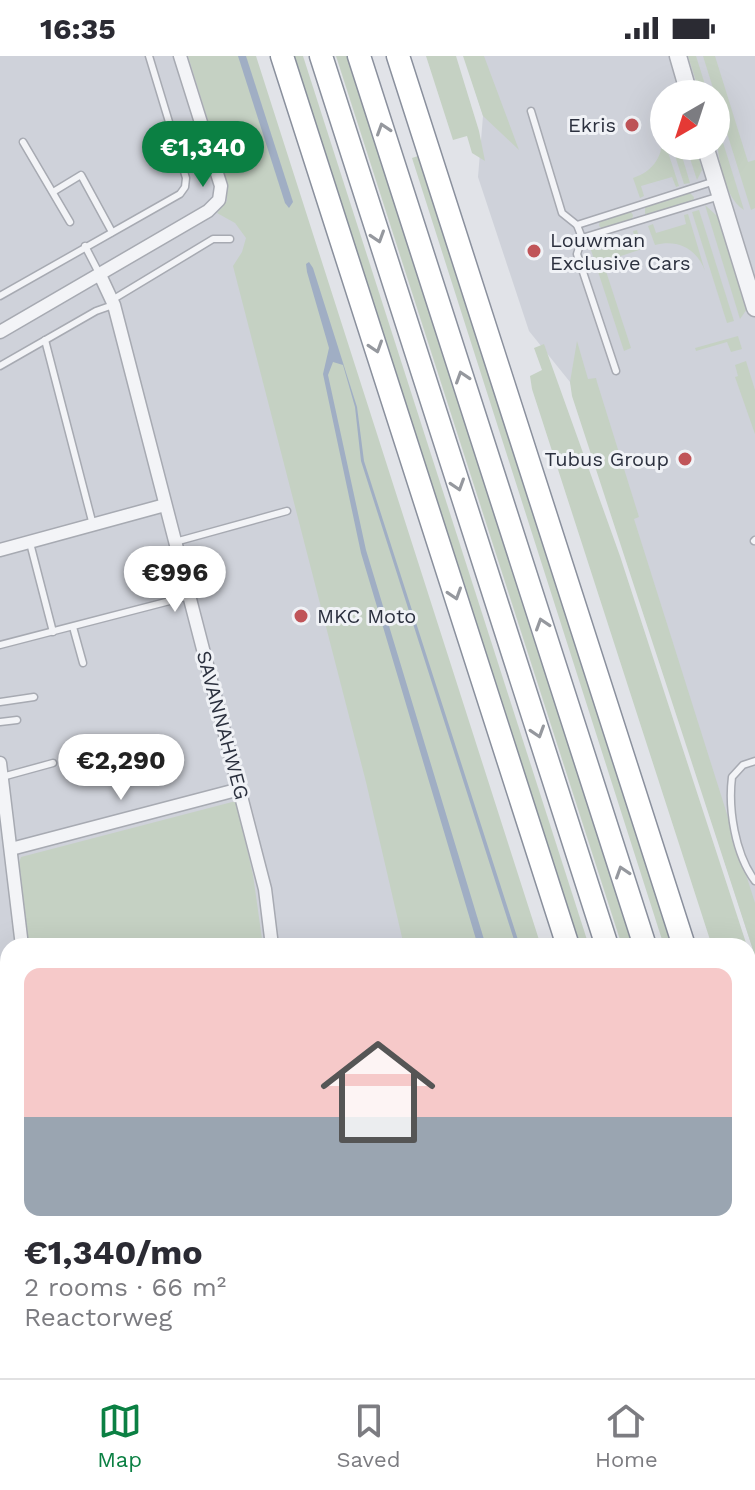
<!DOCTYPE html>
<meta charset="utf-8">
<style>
:root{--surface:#fff;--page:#f7f7f7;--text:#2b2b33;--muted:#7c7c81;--line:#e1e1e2;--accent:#0b8043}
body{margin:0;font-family:"Work Sans",sans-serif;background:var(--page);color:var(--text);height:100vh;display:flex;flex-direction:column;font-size:30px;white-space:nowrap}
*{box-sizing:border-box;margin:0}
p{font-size:26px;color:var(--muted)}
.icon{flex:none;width:44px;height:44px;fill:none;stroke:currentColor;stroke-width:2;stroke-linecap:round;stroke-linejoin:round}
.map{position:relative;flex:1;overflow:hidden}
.drawer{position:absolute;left:0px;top:882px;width:756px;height:440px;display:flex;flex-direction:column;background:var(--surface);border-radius:24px 24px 0 0;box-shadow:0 8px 32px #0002}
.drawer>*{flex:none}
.needle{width:52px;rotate:219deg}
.buttons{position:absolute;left:650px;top:24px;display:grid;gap:16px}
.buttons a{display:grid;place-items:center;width:80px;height:80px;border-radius:50%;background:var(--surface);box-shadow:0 8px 32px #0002;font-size:40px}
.price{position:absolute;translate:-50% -68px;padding:0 18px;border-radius:28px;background:#fff;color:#222;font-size:26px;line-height:52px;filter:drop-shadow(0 2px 4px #0008)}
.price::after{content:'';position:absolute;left:50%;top:48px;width:24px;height:18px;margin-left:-12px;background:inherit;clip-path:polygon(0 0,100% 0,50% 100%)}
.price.on{background:var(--accent);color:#fff}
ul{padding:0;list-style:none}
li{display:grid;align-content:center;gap:16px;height:424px;padding:0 24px}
li span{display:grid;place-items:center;height:248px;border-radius:16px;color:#555}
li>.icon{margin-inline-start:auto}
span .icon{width:144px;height:144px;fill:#fffc;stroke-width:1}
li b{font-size:34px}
.status{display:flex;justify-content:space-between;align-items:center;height:56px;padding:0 40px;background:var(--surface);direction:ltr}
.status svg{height:22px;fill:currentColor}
.dock{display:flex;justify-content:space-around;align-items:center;height:112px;border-top:2px solid var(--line);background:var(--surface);font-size:22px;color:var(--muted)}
.dock a{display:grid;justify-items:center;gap:4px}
.dock .on{color:var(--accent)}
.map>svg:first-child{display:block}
.built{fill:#cfd2da;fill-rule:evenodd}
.green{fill:#c5d1c3}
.water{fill:#a0aec4}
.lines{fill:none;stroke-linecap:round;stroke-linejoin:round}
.service-casing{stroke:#a7aab2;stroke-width:9}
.minor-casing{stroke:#a7aab2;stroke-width:15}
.tertiary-casing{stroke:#a7aab2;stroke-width:19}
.motorway-casing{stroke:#8a909d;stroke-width:25}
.service{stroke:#f3f4f7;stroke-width:6}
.minor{stroke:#f3f4f7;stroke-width:12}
.tertiary{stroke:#f3f4f7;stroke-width:16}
.motorway{stroke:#fff;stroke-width:22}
.oneway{stroke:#95989e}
.poi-dot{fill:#c05458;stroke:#f0f2f6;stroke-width:3}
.labels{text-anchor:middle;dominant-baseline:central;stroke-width:6;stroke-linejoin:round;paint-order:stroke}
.poi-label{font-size:20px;fill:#2b303e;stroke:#f0f2f6;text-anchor:end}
.street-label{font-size:20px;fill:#2b303e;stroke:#f0f2f6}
</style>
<div class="status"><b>16:35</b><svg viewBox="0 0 49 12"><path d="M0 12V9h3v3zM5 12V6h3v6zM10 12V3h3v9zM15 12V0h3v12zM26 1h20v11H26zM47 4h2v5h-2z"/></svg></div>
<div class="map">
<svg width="755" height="1322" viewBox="0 0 755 1322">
<rect width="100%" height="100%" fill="#e1e3e8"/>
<!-- built -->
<g class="built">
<polygon points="0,0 197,0 474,890 8,890 8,1314 570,1314 571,1322 0,1322"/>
<path d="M 464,0 L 755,0 L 755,900 L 570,326 L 529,275 L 478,121 L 483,60 ZM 664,38 L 716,38 L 716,90 L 664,90 Z"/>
</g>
<!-- green -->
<g class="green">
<polygon points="188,0 256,0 541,890 404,890 366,726 233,210 242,196 246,182 235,167 217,157 227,145 227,126"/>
<polygon points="290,0 303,0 589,890 578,890"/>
<polygon points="336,0 347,0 633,890 622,890"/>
<polygon points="426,0 456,0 479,75 485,105 472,97 467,80 453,84"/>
<polygon points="463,0 484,0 519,94 483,60"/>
<polygon points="688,0 696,0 708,38 700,38"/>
<polygon points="703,0 715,0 748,106 755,104 755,152 751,154"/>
<polygon points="401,33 676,890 664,890 412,102 418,100 397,35"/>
<path d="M 716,64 L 744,154 C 721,140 716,89 716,64 Z"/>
<path d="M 662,78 L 664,90 L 666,90 L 679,130 L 676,131 L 672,121 L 641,130 L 644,140 L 640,142 L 633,122 C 654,115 664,99 662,78 Z"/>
<polygon points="672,90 679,90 690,127 684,128"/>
<polygon points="686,90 696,90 702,114 697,124"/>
<polygon points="690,137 694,141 693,146 645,159 645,150"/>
<polygon points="705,149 717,160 747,253 740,263"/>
<polygon points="699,154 734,265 727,267 692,156"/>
<polygon points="630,155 633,159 632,164 603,173 599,170 600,164"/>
<path d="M 688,158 L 705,215 C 697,193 678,183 655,189 L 648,170 L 653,168 L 656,177 L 686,168 L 684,159 Z"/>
<polygon points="637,174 642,193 603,206 631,292 624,295 589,188 597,186 600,194 635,183 633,175"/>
<polygon points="738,280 742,293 731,296 727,286 696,295 695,292"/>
<polygon points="577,285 588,323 596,322 597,326 639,461 634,463 755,847 755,900 572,340 570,326"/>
<polygon points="544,288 620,500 747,890 712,890 532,333 530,320 542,314 534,292"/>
<polygon points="746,305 755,334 755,378 735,321 738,320 735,309"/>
<polygon points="236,745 253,819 263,890 29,890 19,807 21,801"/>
<polygon points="748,894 755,916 755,1021 748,999"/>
<polygon points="8,1156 8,1211 0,1212 0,1157"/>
<polygon points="748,1248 755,1270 755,1307 748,1285"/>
<polygon points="584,1314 660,1314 660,1322 585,1322"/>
</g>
<!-- water -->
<g class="water">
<polygon points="238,0 246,0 293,146 289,152 285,147"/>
<polygon points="309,206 313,212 357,351 364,405 520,890 516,890 361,405 355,351 343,309 333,306 328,319 366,494 486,890 478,890 361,497 323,318 329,292 307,216 306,208"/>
</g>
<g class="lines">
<defs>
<g id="service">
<polyline points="531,55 562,157 577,169 582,182 577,198 616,315"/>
<polyline points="23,86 70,166"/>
<polyline points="53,136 81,119 112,176"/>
<polyline points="577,169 715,125"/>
<polyline points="582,182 720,140"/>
<polyline points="85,190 100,219"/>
<polyline points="0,240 180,138 185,131 186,122 149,0"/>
<polyline points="112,244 213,183 230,183"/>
<polyline points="45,284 93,469"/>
<polyline points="0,310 96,255 113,249"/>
<polyline points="754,485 755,484"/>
<polyline points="175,486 287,455"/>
<polyline points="30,487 53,576"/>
<polyline points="162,502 173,544"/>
<polyline points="73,571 83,607"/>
<polyline points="0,589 189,540"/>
<polyline points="0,646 34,641"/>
<polyline points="0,666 17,664"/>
<path d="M 755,705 L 743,709 L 732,721 C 728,753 735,798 755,825"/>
<polyline points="2,721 53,707"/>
<polyline points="111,1314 112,1322"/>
</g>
<g id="minor">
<polyline points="100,219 114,249 265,833 272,890"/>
<polyline points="0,276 208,155 219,144 221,130 180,0"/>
<polyline points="0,494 165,449"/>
<polyline points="0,707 22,890"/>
<polyline points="11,793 240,733"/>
<polyline points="0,983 8,982"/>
<polyline points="320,1314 321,1322"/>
</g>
<g id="tertiary">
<polyline points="678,0 689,38"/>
<polyline points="705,90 755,252"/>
</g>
<g id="motorway">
<polyline points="282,0 568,890"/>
<polyline points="321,0 607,890"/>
<polyline points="359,0 645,890"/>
<polyline points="398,0 684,890"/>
<polyline points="748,1091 755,1113"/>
<polyline points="748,1209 755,1231"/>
<polyline points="672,1314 673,1322"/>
<polyline points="707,1314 709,1322"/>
<polyline points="743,1314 746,1322"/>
</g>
</defs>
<!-- service casing -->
<use href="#service" class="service-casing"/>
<!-- minor casing -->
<use href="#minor" class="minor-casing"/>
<!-- tertiary casing -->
<use href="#tertiary" class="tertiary-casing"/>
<!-- motorway casing -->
<use href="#motorway" class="motorway-casing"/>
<!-- service -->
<use href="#service" class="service"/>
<!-- minor -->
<use href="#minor" class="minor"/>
<!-- tertiary -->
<use href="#tertiary" class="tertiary"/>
<!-- motorway -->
<use href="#motorway" class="motorway"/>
</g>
<!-- one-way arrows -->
<defs><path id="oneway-chevron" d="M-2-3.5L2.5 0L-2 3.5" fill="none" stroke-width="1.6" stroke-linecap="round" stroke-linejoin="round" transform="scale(2)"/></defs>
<g class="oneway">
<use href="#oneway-chevron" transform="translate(383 73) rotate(-108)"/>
<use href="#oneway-chevron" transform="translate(378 181) rotate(72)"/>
<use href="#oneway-chevron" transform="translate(376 291) rotate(72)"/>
<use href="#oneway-chevron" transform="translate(462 321) rotate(-108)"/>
<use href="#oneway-chevron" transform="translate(458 429) rotate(72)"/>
<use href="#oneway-chevron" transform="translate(455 538) rotate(72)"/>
<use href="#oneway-chevron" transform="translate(542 568) rotate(-108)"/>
<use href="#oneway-chevron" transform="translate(538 676) rotate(72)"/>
<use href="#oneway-chevron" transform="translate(622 816) rotate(-108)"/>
</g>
<!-- markers -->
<g class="poi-dot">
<circle cx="632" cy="69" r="8"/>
<circle cx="534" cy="195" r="8"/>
<circle cx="685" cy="403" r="8"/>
<circle cx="301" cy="560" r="8"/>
</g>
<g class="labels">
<!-- poi labels -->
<g class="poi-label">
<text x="616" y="69">Ekris</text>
<text x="550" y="184" text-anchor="start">Louwman<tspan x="550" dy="23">Exclusive Cars</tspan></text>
<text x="669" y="403">Tubus Group</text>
<text x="317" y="560" text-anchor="start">MKC Moto</text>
</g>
<!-- street labels -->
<g class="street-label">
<text transform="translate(223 669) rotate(75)">SAVANNAHWEG</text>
</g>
</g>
</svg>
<div class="buttons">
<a><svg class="needle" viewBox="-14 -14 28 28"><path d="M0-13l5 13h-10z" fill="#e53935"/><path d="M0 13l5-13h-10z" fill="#7c7c81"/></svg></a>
</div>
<b class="price on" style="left:203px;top:133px">€1,340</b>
<b class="price" style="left:175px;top:558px">€996</b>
<b class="price" style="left:121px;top:746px">€2,290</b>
<section class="drawer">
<ul>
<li><span style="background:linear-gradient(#f6c9c9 60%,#9aa5b1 0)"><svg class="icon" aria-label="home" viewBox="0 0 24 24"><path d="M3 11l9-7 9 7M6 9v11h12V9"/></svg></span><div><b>€1,340/mo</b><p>2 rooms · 66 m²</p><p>Reactorweg</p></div></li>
</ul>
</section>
</div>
<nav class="dock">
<a class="on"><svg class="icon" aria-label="map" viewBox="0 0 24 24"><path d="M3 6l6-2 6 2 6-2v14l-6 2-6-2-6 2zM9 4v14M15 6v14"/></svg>Map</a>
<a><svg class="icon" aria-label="saved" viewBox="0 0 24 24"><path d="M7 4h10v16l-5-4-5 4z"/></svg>Saved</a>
<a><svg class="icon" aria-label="home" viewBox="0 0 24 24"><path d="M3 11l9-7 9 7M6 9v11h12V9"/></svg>Home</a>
</nav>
